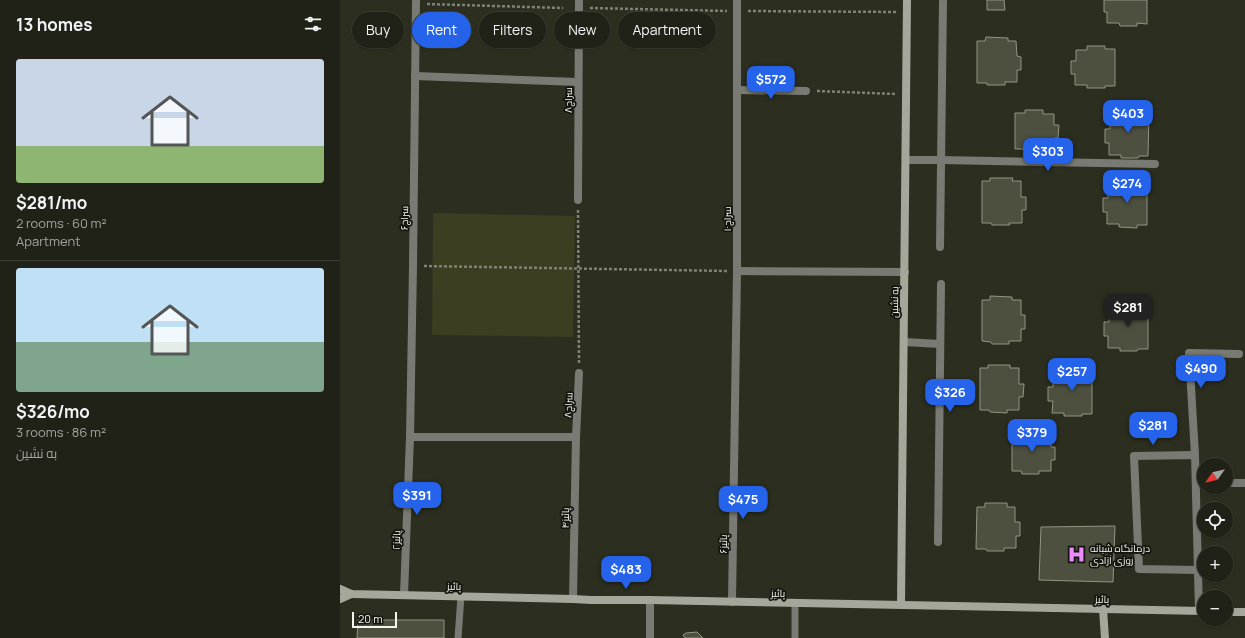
<!DOCTYPE html>
<meta charset="utf-8">
<style>
:root{--surface:#212217;--page:#292a20;--text:#f1f3f6;--muted:#a2a4a1;--line:#3e3f36;--accent:#2563eb}
body{margin:0;font-family:Manrope,Cairo,sans-serif;background:var(--page);color:var(--text);height:100vh;display:flex;flex-direction:column;font-size:15px;white-space:nowrap}
*{box-sizing:border-box;margin:0}
p{font-size:13px;color:var(--muted)}
.icon{flex:none;width:22px;height:22px;fill:none;stroke:currentColor;stroke-width:2;stroke-linecap:round;stroke-linejoin:round}
.map{position:relative;flex:1;overflow:hidden}
.drawer{display:flex;flex-direction:column;background:var(--surface);width:340px}
.drawer>*{flex:none}
.banner{position:absolute;left:12px;top:12px;width:380px;height:36px;display:flex;gap:8px}
.needle{width:26px;rotate:236deg}
.fabs{position:absolute;left:857px;top:458px;display:grid;gap:8px}
.fabs a{display:grid;place-items:center;width:36px;height:36px;border-radius:50%;background:var(--surface);box-shadow:0 1px 3px #0004,0 0 0 1px var(--line);font-size:20px}
.scale{position:absolute;left:12px;bottom:10px;width:45px;box-sizing:border-box;padding-left:4px;border:2px solid #f4f5ec;border-top:0;font-size:11px;line-height:14px;white-space:nowrap;color:#f4f5ec;-webkit-text-stroke:3px #14150f;paint-order:stroke}
.price{position:absolute;translate:-50% -34px;padding:0 9px;border-radius:8px;background:var(--accent);color:#fff;font-size:13px;line-height:26px;filter:drop-shadow(0 1px 2px #0008)}
.price::after{content:'';position:absolute;left:50%;top:24px;width:12px;height:9px;margin-left:-6px;background:inherit;clip-path:polygon(0 0,100% 0,50% 100%)}
.price.selected{background:#222;color:#fff}
ul{padding:0;list-style:none}
li{display:grid;align-content:center;gap:8px;height:212px;padding:0 16px}
li+li{border-top:1px solid var(--line)}
li span{display:grid;place-items:center;height:124px;border-radius:4px;color:#555}
li>.icon{margin-inline-start:auto}
span .icon{width:72px;height:72px;fill:#fffc;stroke-width:1}
li b{font-size:17px}
h2{display:flex;justify-content:space-between;align-items:center;height:48px;padding:0 16px;font-size:17px}
.tag{padding:0 14px;border-radius:18px;background:var(--surface);box-shadow:0 1px 3px #0004,0 0 0 1px var(--line);font-size:14px;line-height:36px}
.tag.selected{background:var(--accent);color:#fff}
main{display:flex;flex:1;min-height:0}
.map>svg:first-child{display:block}
.green{fill:#3c3e22}
.building{fill:#4d4f3f;stroke:#949684}
.lines{fill:none;stroke-linecap:round;stroke-linejoin:round}
.path{stroke:#808275;stroke-width:2.5;stroke-dasharray:3 2;stroke-linecap:butt}
.lane{stroke:#797a73;stroke-width:7}
.street{stroke:#797a73;stroke-width:8}
.secondary{stroke:#a5a79b;stroke-width:8}
.labels{text-anchor:middle;dominant-baseline:central;stroke-width:3.5;stroke-linejoin:round;paint-order:stroke}
.street-label{font-size:10px;fill:#f4f5ec;stroke:#14150f}
.poi-label{font-size:10px;fill:#f4f5ec;stroke:#14150f;text-anchor:start}
</style>
<main>
<section class="drawer">
<h2>13 homes<svg class="icon" aria-label="filters" viewBox="0 0 24 24"><path d="M4 7h16M4 17h16"/><circle cx="9" cy="7" r="2"/><circle cx="15" cy="17" r="2"/></svg></h2>
<ul>
<li><span style="background:linear-gradient(#c9d6e8 70%,#8fb573 0)"><svg class="icon" aria-label="home" viewBox="0 0 24 24"><path d="M3 11l9-7 9 7M6 9v11h12V9"/></svg></span><div><b>$281/mo</b><p>2 rooms · 60 m²</p><p>Apartment</p></div></li>
<li><span style="background:linear-gradient(#bfe0f5 60%,#7fa58c 0)"><svg class="icon" aria-label="home" viewBox="0 0 24 24"><path d="M3 11l9-7 9 7M6 9v11h12V9"/></svg></span><div><b>$326/mo</b><p>3 rooms · 86 m²</p><p>به نشین</p></div></li>
</ul>
</section>
<div class="map">
<svg width="905" height="638" viewBox="0 0 905 638">
<rect width="100%" height="100%" fill="#2c2e1f"/>
<!-- green -->
<polygon class="green" points="93,213 235,216 233,337 92,335"/>
<!-- building -->
<g class="building">
<polygon points="647,0 664,0 665,10 647,10"/>
<polygon points="764,0 807,0 807,24 797,23 797,26 780,26 779,23 767,23 767,12 764,12"/>
<polygon points="646,37 668,38 668,41 676,41 677,56 681,57 681,70 677,70 677,82 665,82 665,85 647,85 647,83 637,83 637,41 645,41"/>
<polygon points="747,46 765,46 765,49 775,49 775,86 765,86 765,88 747,88 747,85 735,85 735,74 731,74 731,61 736,61 736,50 747,50"/>
<polygon points="685,110 703,110 703,114 714,114 714,125 719,125 718,138 715,138 715,149 703,149 703,152 685,152 684,149 675,149 675,113 685,113"/>
<polygon points="778,110 800,111 801,114 809,114 808,156 799,156 798,158 781,158 781,155 769,155 769,143 765,143 765,129 770,129 770,114 778,114"/>
<polygon points="650,178 673,178 672,181 681,181 681,197 686,197 686,210 682,210 682,223 669,223 670,225 652,225 651,223 642,223 642,181 650,181"/>
<polygon points="777,180 799,180 799,183 807,183 807,225 797,225 797,228 779,227 779,224 767,224 767,212 763,212 763,198 768,198 768,183 776,183"/>
<polygon points="650,296 672,297 672,300 681,300 681,315 685,315 685,329 681,329 681,341 669,341 669,344 652,344 651,342 642,341 642,300 650,300"/>
<polygon points="777,304 800,304 800,307 808,307 808,349 798,349 797,351 780,351 780,348 768,348 768,336 764,336 764,322 769,322 769,307 777,307"/>
<polygon points="648,365 670,365 670,368 679,368 679,384 684,384 683,397 679,397 679,410 667,410 667,413 650,412 649,410 640,410 640,368 648,368"/>
<polygon points="722,368 744,368 744,372 752,372 752,414 742,414 742,416 724,416 724,413 712,413 713,401 708,401 708,387 713,387 713,372 722,372"/>
<polygon points="682,432 700,432 700,436 711,436 711,447 715,447 715,460 711,460 711,471 699,471 699,474 682,474 681,471 672,471 672,435 682,435"/>
<polygon points="645,503 667,503 667,507 675,507 675,522 680,522 680,536 676,536 676,548 664,548 664,551 647,551 646,549 636,549 637,507 645,507"/>
<polygon points="775,526 773,582 699,580 701,527"/>
<polygon points="18,620 104,620 104,638 17,638"/>
<polygon points="357,632 363,638 345,638 343,635 346,633"/>
</g>
<g class="lines">
<!-- path -->
<g class="path">
<polyline points="87,4 223,8"/>
<polyline points="250,8 387,11"/>
<polyline points="408,11 557,12"/>
<polyline points="477,91 556,94"/>
<polyline points="238,210 239,363"/>
<polyline points="84,266 387,271"/>
</g>
<!-- lane -->
<g class="lane">
<polyline points="118,638 121,596"/>
<polyline points="455,638 455,603"/>
</g>
<!-- street -->
<g class="street">
<polyline points="75,76 238,82"/>
<polyline points="397,90 466,91"/>
<polyline points="566,160 601,160 815,164"/>
<polyline points="238,200 239,0"/>
<polyline points="600,247 603,0"/>
<polyline points="397,271 565,272"/>
<polyline points="564,342 600,344"/>
<polyline points="70,437 236,437"/>
<polyline points="855,455 849,353 899,354"/>
<polyline points="856,483 864,483"/>
<polyline points="886,483 905,483"/>
<polyline points="598,542 601,284"/>
<path d="M 858,570 L 799,569 L 794,456 L 855,455 C 856,507 858,559 859,611"/>
<polyline points="64,595 70,437 73,266 76,0"/>
<polyline points="233,599 236,437 239,373"/>
<polyline points="310,600 310,638"/>
<polyline points="392,602 397,271 397,0"/>
</g>
<!-- secondary -->
<g class="secondary">
<polyline points="0,589 11,594 233,599 251,600 310,600 864,611"/>
<polyline points="0,599 11,594"/>
<polyline points="561,605 567,0"/>
<polyline points="763,609 765,638"/>
<polyline points="886,612 905,612"/>
</g>
</g>
<!-- icons -->
<defs>
<symbol id="hospital-bare" viewBox="-9 -9 18 18"><path d="M-5-5h3v3.5h4V-5h3V5h-3V1.5h-4V5h-3Z" fill="#ed8cfa" stroke="#14150f" stroke-width="2.5" paint-order="stroke"/></symbol>
</defs>
<g fill-rule="evenodd">
<use href="#hospital-bare" x="724" y="542" width="25" height="25"/>
</g>
<g class="labels">
<!-- street labels -->
<g class="street-label">
<text transform="translate(228 100) rotate(-90)">سراج۸</text>
<text transform="translate(64 218) rotate(-89)">سراج۶</text>
<text transform="translate(387 219) rotate(-90)">سراج۱۰</text>
<text transform="translate(554 302) rotate(-89)">به نشین</text>
<text transform="translate(228 405) rotate(-87)">۸سراج</text>
<text transform="translate(225 518) rotate(-89)">پائیز۴</text>
<text transform="translate(56 540) rotate(-88)">پائیز۲</text>
<text transform="translate(383 544) rotate(-89)">پائیز۶</text>
<text transform="translate(114 586) rotate(1)">پائیز</text>
<text transform="translate(438 593) rotate(1)">پائیز</text>
<text transform="translate(762 599) rotate(1)">پائیز</text>
</g>
<!-- poi labels -->
<g class="poi-label">
<text x="750" y="548">درمانگاه شبانه<tspan x="750" dy="12">روزی آزادی</tspan></text>
</g>
</g>
</svg>
<div class="fabs">
<a><svg class="needle" viewBox="-14 -14 28 28"><path d="M0-13l5 13h-10z" fill="#e53935"/><path d="M0 13l5-13h-10z" fill="#a2a4a1"/></svg></a>
<a><svg class="icon" aria-label="locate" viewBox="0 0 24 24"><circle cx="12" cy="12" r="6"/><path d="M12 2v4M12 18v4M2 12h4M18 12h4"/></svg></a>
<a>+</a>
<a>−</a>
</div>
<div class="scale">20 m</div>
<b class="price" style="left:431px;top:100px">$572</b>
<b class="price" style="left:788px;top:134px">$403</b>
<b class="price" style="left:708px;top:172px">$303</b>
<b class="price" style="left:787px;top:204px">$274</b>
<b class="price selected" style="left:788px;top:328px">$281</b>
<b class="price" style="left:861px;top:389px">$490</b>
<b class="price" style="left:732px;top:392px">$257</b>
<b class="price" style="left:610px;top:413px">$326</b>
<b class="price" style="left:813px;top:446px">$281</b>
<b class="price" style="left:692px;top:453px">$379</b>
<b class="price" style="left:77px;top:516px">$391</b>
<b class="price" style="left:403px;top:520px">$475</b>
<b class="price" style="left:286px;top:590px">$483</b>
<div class="banner">
<a class="tag">Buy</a>
<a class="tag selected">Rent</a>
<a class="tag">Filters</a>
<a class="tag">New</a>
<a class="tag">Apartment</a>
</div>
</div>
</main>
